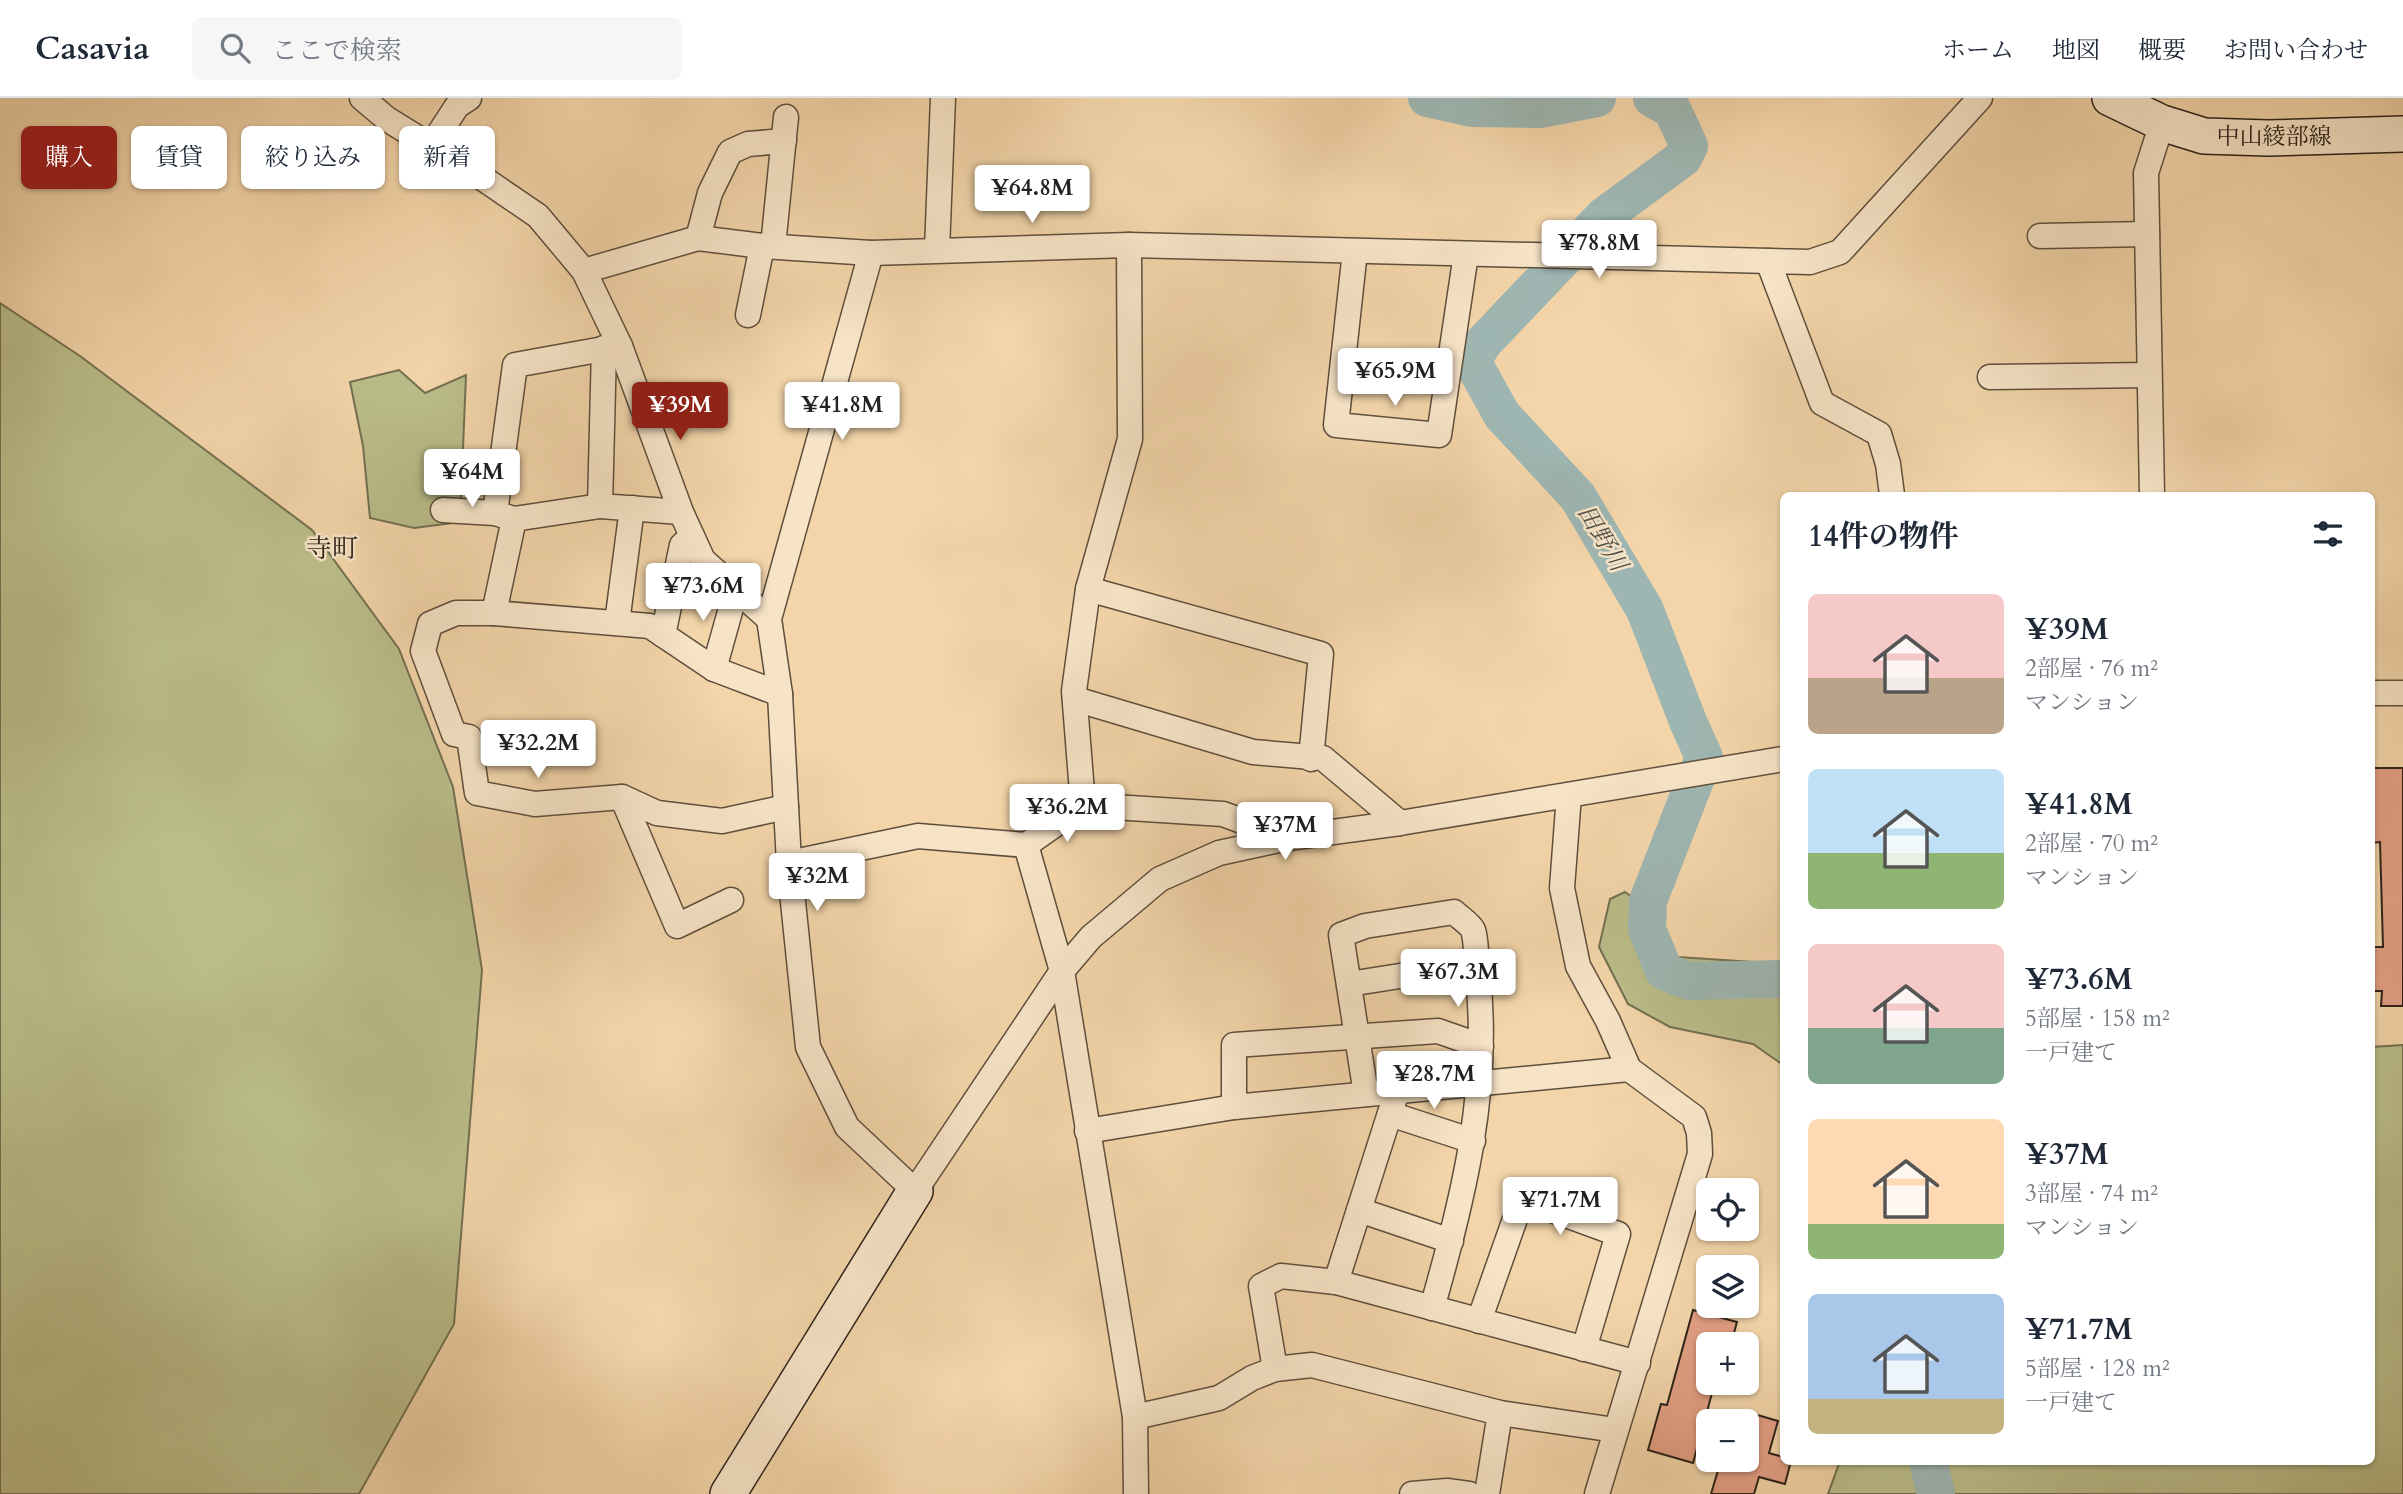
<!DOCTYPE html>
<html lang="ja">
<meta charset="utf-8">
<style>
:root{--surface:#fff;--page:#f6f6f7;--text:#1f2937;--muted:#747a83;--line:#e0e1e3;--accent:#8f2418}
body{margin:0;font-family:Cardo,"Noto Serif JP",serif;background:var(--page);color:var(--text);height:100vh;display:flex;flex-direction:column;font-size:26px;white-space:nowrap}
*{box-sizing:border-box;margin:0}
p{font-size:23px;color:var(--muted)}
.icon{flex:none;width:38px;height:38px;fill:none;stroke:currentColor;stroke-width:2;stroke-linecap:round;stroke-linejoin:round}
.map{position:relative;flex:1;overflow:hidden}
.panel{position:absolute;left:1780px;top:394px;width:595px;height:973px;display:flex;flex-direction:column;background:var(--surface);border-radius:10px;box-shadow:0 2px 5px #0004}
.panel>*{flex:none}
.hud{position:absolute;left:21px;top:28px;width:665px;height:63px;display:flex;gap:14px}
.buttons{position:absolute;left:1696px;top:1080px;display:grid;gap:14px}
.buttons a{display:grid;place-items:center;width:63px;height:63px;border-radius:10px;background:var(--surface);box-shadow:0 2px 5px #0004;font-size:35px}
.price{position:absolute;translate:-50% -60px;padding:0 16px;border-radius:7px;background:#fff;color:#222;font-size:23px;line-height:46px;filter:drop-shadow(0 2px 4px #0008)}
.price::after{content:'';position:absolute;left:50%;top:42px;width:21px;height:16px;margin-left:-10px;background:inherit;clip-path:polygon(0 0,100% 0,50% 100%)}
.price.on{background:var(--accent);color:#fff}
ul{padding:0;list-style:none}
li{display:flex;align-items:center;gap:21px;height:175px;padding:0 28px}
li span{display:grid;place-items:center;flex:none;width:196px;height:140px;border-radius:10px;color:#555}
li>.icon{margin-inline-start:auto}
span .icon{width:84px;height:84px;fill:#fffc;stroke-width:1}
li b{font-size:30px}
h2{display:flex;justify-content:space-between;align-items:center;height:84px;padding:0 28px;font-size:30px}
.chip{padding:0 24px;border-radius:10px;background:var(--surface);box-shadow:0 2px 5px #0004;font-size:24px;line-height:63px}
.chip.on{background:var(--accent);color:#fff}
header{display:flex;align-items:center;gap:42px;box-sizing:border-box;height:98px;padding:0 35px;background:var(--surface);border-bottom:2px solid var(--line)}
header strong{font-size:33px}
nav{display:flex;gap:38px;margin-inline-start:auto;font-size:24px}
.search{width:490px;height:63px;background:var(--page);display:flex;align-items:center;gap:18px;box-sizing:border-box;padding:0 24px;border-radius:10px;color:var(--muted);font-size:26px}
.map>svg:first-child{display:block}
.green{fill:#babd89;stroke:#737051;stroke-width:2}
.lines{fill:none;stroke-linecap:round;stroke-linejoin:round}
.river{stroke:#9eb6b2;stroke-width:38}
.building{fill:#e39f84;stroke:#2c2219;stroke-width:2}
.street-casing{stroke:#5e4f3d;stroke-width:27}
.secondary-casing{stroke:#2c2219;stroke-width:38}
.street{stroke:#f7e4c7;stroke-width:24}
.secondary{stroke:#f7e4c7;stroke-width:35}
.labels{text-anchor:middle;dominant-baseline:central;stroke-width:5;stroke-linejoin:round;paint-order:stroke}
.street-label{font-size:23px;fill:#2c2219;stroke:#f7e4c7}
.water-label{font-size:24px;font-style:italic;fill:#4e4e47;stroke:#f7e4c7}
.quarter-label{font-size:26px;fill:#2c2219;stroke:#f7e4c7}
</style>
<header>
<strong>Casavia</strong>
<div class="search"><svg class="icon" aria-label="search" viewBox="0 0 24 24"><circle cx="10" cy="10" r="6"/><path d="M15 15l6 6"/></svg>ここで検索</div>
<nav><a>ホーム</a><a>地図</a><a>概要</a><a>お問い合わせ</a></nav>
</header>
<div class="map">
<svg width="2403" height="1396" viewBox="0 0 2403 1396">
<rect width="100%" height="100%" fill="#f3d5a9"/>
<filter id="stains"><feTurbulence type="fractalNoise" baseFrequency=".00286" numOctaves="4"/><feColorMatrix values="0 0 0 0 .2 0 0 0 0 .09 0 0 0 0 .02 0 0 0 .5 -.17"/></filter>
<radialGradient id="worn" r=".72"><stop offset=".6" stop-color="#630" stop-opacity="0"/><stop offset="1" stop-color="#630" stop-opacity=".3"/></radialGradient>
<!-- green -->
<g class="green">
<polygon points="0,205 80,258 312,432 399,551 453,689 482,872 454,1226 359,1396 0,1396"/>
<polygon points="399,272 425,295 466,277 460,424 414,430 370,420 363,348 350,284"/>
<polygon points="1625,794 1638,803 1639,850 1678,859 1783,866 1783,967 1753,946 1670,929 1628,906 1599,849 1610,801"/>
<polygon points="2403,947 2403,1396 1828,1396 1840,1363 2371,1363 2371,949"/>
</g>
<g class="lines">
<!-- river -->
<g class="river">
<polyline points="1427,0 1472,10 1540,11 1597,0"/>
<polyline points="1652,0 1672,11 1689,48 1683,60 1604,118 1483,245 1472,263 1502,317 1578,399 1645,512 1689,626 1704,659 1648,803 1647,831 1664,873 1688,883 1783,881"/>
<polyline points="1928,1363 1936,1396"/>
</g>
</g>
<!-- building -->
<g class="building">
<polygon points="2371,670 2403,670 2403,908 2381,908 2382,893 2371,893 2371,849 2383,849 2380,744 2371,745"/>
<polygon points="1693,1212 1737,1224 1731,1246 1708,1246 1708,1284 1715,1284 1693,1365 1648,1352 1661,1306 1667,1307"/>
<polygon points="1754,1316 1778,1323 1769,1355 1783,1359 1783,1363 1791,1363 1785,1386 1759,1379 1754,1396 1711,1396 1719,1369 1714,1368 1714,1362 1746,1362 1746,1341"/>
</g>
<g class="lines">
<defs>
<g id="street">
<polyline points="362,0 387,21 481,79 538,118 584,173 620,248 681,414 703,462 769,521"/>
<polyline points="431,48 457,8 469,0"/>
<polyline points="2040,138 2147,136"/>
<polyline points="698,140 710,95 730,54 748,46 784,43"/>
<polyline points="773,148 786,19"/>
<polyline points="937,152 943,0"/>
<polyline points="1355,153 1336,327 1439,337 1466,156"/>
<polyline points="871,155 769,521 780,596 789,765 808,949 847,1029 915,1093 1062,873 1091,839 1160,781 1219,755 1288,740 1400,725 1783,661"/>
<polyline points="1768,163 1822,305 1879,336 1888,366 1892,397"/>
<polyline points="584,173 698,140 762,148 871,155 1129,147 1810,164 1840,154 1980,0"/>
<polyline points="748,217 762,148"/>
<polyline points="604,250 600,408 681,414"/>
<polyline points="1990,279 2149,277"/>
<polyline points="2152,397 2146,75 2162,25"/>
<polyline points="600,408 514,421 495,415 515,267 620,248"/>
<polyline points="443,412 495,415"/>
<polyline points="514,421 494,515 650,528 714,571 780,596"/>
<polyline points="1088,491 1321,556 1311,661"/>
<polyline points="494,515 456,515 430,526 423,553 454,636 469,639 477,695 535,706 622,699"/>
<polyline points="617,525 632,410"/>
<polyline points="663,537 682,447 692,439"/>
<polyline points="714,571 736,492"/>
<polyline points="2371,595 2403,595"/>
<polyline points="1075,601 1253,654 1323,660 1400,725"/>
<polyline points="1569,697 1562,790 1578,868 1608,923 1629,971 1694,1019 1699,1035 1700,1056 1597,1396"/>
<polyline points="1083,707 1074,593 1088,491 1130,341 1129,147"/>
<polyline points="1026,747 1062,873 1135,1319 1136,1396"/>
<polyline points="789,765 918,738 1026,747 1083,707 1223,716 1288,740"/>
<polyline points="731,802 677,828 622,699 657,715 722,723 786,709"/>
<polyline points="1349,886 1476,866"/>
<path d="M 1366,996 L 1341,837 L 1365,828 L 1454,814 C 1459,819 1470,826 1473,832 C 1477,843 1476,868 1478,880 C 1490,993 1463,1102 1432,1210"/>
<polyline points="1234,1009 1234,947 1438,933 1481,948"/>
<polyline points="1390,1016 1473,1043"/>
<polyline points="1087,1033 1234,1009 1629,971"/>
<polyline points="1359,1112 1451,1143"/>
<polyline points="1336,1184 1397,993"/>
<polyline points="1479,1223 1522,1101 1618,1136 1584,1251"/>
<polyline points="1275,1271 1261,1188 1281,1178 1336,1184 1638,1265"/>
<polyline points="1135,1319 1219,1300 1252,1280 1275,1271 1312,1267 1500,1315 1615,1332"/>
<polyline points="1412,1396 1447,1393 1469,1396"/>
<polyline points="1487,1396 1500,1315"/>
</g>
<g id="secondary">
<polyline points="2110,0 2162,25 2204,38 2268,40 2403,36"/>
<polyline points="728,1396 915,1093"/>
</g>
</defs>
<!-- street casing -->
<use href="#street" class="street-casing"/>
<!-- secondary casing -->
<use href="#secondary" class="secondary-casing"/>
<!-- street -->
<use href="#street" class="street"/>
<!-- secondary -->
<use href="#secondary" class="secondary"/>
</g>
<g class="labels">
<!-- street labels -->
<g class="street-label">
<text x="2274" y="38">中山綾部線</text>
</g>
<!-- water labels -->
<g class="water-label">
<text transform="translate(1602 440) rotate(59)">田野川</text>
</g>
<!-- quarter labels -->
<g class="quarter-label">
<text x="332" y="450">寺町</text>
</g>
</g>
<rect width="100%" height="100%" filter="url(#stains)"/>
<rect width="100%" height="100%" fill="url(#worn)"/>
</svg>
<div class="buttons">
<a><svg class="icon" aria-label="locate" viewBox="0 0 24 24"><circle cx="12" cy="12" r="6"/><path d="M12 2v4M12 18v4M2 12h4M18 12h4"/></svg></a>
<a><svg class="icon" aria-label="layers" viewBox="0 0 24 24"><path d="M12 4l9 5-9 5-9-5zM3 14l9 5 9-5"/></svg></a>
<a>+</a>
<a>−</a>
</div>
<b class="price" style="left:1032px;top:127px">¥64.8M</b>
<b class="price" style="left:1599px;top:182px">¥78.8M</b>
<b class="price" style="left:1395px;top:310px">¥65.9M</b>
<b class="price on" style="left:680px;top:344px">¥39M</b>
<b class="price" style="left:842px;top:344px">¥41.8M</b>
<b class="price" style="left:472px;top:411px">¥64M</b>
<b class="price" style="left:703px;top:525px">¥73.6M</b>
<b class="price" style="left:538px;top:682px">¥32.2M</b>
<b class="price" style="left:1067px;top:746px">¥36.2M</b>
<b class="price" style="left:1285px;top:764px">¥37M</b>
<b class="price" style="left:817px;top:815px">¥32M</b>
<b class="price" style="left:1458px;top:911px">¥67.3M</b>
<b class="price" style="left:1434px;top:1013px">¥28.7M</b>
<b class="price" style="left:1560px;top:1139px">¥71.7M</b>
<div class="hud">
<a class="chip on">購入</a>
<a class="chip">賃貸</a>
<a class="chip">絞り込み</a>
<a class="chip">新着</a>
</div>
<section class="panel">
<h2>14件の物件<svg class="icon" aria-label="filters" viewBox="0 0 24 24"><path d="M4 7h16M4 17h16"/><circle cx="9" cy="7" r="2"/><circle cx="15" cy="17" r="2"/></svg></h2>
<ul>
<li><span style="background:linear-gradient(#f6c9c9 60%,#b9a48a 0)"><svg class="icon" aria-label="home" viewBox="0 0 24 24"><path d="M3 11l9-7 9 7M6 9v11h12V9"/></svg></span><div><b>¥39M</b><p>2部屋 · 76 m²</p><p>マンション</p></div></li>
<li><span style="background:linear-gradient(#bfe0f5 60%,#8fb573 0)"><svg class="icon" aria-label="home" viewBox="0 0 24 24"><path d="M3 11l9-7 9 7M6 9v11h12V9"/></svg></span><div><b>¥41.8M</b><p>2部屋 · 70 m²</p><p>マンション</p></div></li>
<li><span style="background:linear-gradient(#f6c9c9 60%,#7fa58c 0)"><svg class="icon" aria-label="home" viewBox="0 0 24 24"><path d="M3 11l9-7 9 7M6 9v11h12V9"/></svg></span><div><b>¥73.6M</b><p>5部屋 · 158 m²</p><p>一戸建て</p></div></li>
<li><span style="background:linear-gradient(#ffd9b3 75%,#8fb573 0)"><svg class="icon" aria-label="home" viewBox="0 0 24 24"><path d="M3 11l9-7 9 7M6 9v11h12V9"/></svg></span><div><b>¥37M</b><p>3部屋 · 74 m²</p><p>マンション</p></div></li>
<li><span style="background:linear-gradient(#a9c7e8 75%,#c2b280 0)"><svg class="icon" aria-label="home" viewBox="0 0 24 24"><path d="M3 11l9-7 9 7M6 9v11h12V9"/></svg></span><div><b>¥71.7M</b><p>5部屋 · 128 m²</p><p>一戸建て</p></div></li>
</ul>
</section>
</div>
